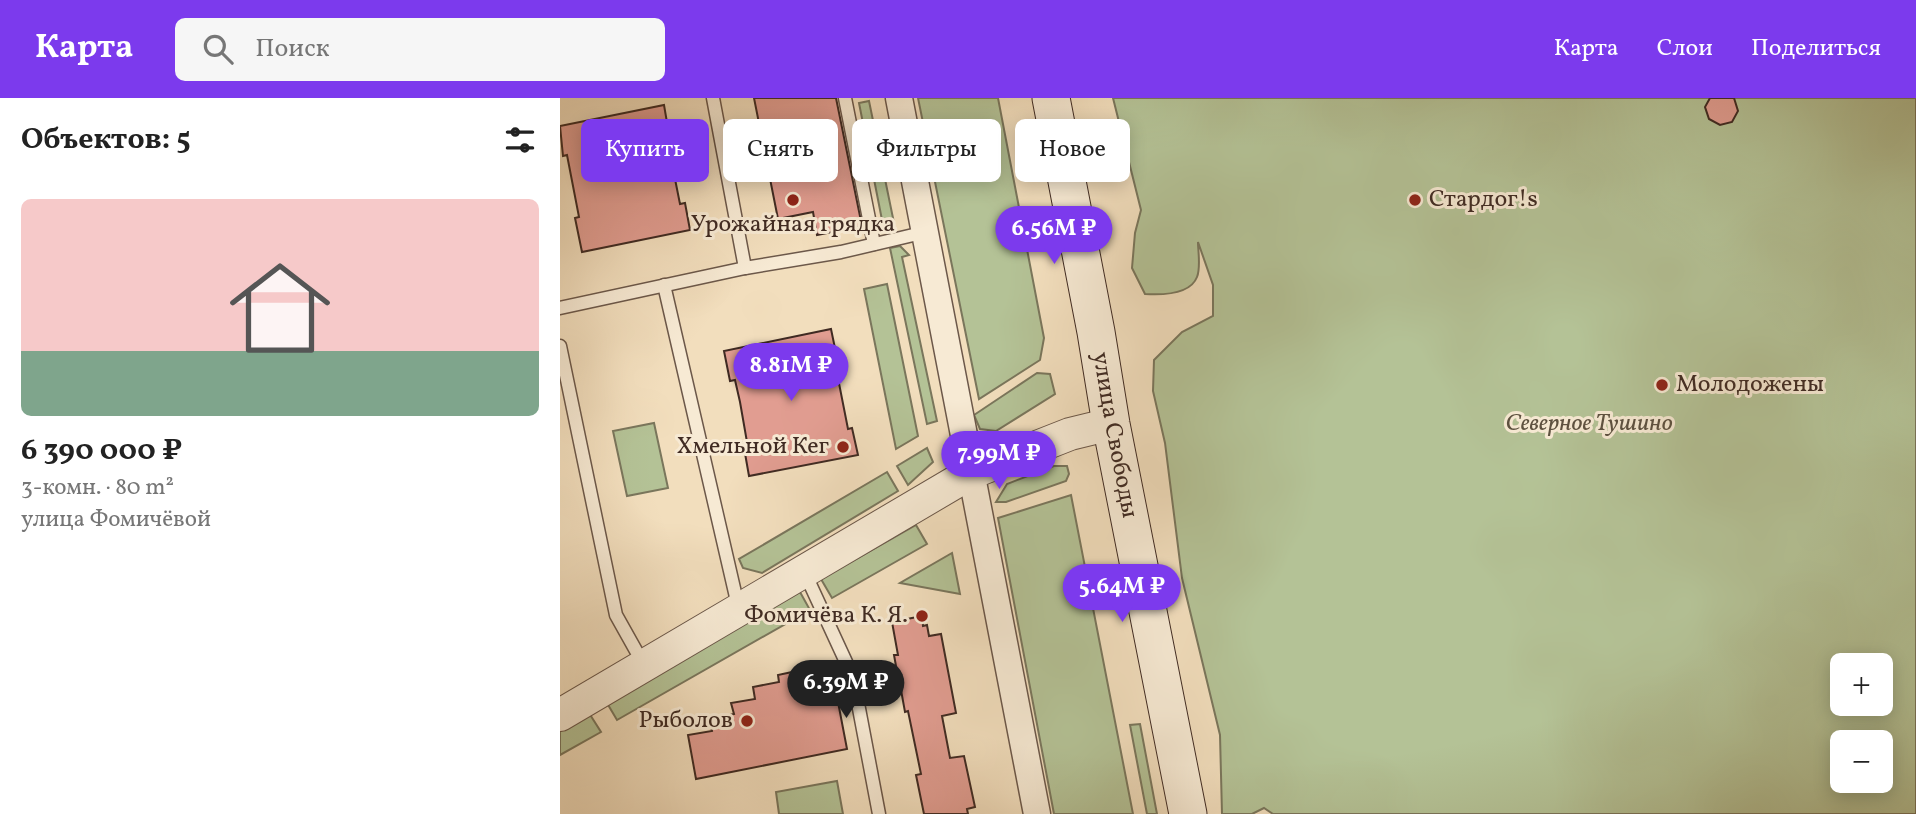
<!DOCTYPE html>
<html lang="ru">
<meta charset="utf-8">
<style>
:root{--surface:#fff;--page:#f6f6f6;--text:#222;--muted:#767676;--line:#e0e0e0;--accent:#7c3aed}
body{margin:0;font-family:Vollkorn,serif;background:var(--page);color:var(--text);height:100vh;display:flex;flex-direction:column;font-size:26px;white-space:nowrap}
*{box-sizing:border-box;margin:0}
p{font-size:23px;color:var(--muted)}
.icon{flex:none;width:38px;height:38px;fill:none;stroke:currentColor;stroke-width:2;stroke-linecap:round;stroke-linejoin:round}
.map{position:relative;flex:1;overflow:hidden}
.sheet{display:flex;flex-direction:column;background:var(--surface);width:560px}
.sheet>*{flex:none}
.hud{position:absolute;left:21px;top:21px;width:665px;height:63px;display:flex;gap:14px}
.fabs{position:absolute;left:1270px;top:555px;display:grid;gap:14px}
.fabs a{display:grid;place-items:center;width:63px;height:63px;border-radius:10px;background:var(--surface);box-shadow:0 4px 18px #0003;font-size:35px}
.price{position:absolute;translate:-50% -60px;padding:0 16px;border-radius:24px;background:var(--accent);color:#fff;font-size:23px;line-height:46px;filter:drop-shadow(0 2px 4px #0008)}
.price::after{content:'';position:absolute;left:50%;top:42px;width:21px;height:16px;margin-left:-10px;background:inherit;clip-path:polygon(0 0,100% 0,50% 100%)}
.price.current{background:#222;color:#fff}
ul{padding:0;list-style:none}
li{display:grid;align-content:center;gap:14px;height:371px;padding:0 21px}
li+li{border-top:2px solid var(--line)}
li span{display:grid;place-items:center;height:217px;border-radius:10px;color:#555}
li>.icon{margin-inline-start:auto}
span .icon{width:126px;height:126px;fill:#fffc;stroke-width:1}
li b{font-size:30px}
h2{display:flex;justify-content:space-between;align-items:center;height:84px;padding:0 21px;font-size:30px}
.tag{padding:0 24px;border-radius:10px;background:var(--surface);box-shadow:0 4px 18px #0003;font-size:24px;line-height:63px}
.tag.current{background:var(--accent);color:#fff}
header{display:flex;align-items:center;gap:42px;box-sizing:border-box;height:98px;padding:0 35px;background:var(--accent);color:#fff}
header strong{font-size:33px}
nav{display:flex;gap:38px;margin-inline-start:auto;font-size:24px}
.search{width:490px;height:63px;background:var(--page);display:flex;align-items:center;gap:18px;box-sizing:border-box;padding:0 24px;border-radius:10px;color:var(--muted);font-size:26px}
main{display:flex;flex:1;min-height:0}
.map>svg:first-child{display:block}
.green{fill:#b4c296;stroke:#7a765c;stroke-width:2;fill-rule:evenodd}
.building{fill:#e19d91;stroke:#402b23;stroke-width:2}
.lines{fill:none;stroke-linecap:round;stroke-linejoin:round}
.service-casing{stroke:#6c584a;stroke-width:15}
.minor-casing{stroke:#6c584a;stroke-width:29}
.tertiary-casing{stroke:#6c584a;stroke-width:34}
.secondary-casing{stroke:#402b23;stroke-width:39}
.service{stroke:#f7ead4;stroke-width:12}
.minor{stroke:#f7ead4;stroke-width:26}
.tertiary{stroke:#f7ead4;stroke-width:32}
.secondary{stroke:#f7ead4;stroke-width:37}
.poi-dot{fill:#8f2418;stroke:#f7ead4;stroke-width:2.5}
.labels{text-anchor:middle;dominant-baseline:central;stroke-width:6;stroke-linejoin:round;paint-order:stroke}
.poi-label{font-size:24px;fill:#402b23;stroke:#f7ead4;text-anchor:end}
.park-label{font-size:24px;font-style:italic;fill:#5d5140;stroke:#f7ead4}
.street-label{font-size:24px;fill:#402b23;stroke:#f7ead4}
</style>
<header>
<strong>Карта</strong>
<div class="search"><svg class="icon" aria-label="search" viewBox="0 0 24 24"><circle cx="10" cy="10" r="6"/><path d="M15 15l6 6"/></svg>Поиск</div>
<nav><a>Карта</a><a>Слои</a><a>Поделиться</a></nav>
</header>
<main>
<section class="sheet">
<h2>Объектов: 5<svg class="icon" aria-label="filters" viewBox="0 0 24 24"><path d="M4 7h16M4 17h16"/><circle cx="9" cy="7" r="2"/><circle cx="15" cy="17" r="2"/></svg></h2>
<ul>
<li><span style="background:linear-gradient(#f6c9c9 70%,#7fa58c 0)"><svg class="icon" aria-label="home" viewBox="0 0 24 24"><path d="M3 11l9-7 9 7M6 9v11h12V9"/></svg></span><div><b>6 390 000 ₽</b><p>3-комн. · 80 m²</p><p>улица Фомичёвой</p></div></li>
</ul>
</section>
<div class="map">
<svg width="1356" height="716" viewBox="0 0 1356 716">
<rect width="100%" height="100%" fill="#f2debd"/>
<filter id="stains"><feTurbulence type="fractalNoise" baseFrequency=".00286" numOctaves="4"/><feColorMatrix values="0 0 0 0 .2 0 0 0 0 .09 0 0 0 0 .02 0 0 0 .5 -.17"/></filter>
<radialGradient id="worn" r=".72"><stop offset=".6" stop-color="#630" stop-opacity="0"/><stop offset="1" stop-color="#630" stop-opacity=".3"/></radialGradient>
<!-- green -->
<g class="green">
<polygon points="358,0 438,0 484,240 480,262 419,301"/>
<path d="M 553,0 L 1356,0 L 1356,716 L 713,716 L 704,710 L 692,716 L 662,716 L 660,637 L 622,480 L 605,345 L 593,293 L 594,262 L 622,234 L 653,218 L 653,187 L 638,144 C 638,154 641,169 637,179 C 630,197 602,197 585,196 L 572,170 L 575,135 L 581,112 ZM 1283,567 L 1321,567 L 1321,606 L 1283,606 ZM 1283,644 L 1321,644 L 1321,682 L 1283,682 Z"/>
<polygon points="309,3 334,125 323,127 299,5"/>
<polygon points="340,148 349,157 342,159 377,323 367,326 330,150"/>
<polygon points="327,186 358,338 336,351 304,191"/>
<polygon points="477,275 490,276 495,296 436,333 420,331 414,317"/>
<polygon points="94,325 108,390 67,398 53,333"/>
<polygon points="367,350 373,364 348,387 337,368"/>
<polygon points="494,368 507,368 509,376 506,383 446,404 436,404 447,386"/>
<polygon points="327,374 338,393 202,475 183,470 179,461"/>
<polygon points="511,397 573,716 494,716 438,420"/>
<polygon points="356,427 367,446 272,500 261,481"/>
<polygon points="392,455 400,496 340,485"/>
<polygon points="240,494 250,512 57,622 47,605"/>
<polygon points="29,615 41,634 0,657 0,632"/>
<polygon points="580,626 597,716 587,716 570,627"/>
<polygon points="277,683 283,716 219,716 216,694"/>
</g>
<!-- building -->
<g class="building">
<polygon points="194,0 276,0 302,128 257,137 253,114 218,121"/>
<polygon points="1150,0 1174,0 1178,13 1172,24 1160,27 1149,21 1145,9"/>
<polygon points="104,7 109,36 106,36 120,106 125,105 130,132 22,154 15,120 19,119 7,57 3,58 0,28"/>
<polygon points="271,231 277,260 274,260 288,331 292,330 298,357 189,378 183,344 187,344 180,304 175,282 170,283 164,253"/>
<polygon points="362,518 363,528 367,527 369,538 381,536 396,615 382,618 390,660 404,658 415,709 407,711 408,716 364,716 356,677 361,676 348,613 345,614 341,592 306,599 303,594 296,591 291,594 288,602 278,604 287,651 136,681 128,637 152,633 150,621 174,616 171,605 195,601 193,589 219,584 218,577 246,571 248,579 272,574 273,581 283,579 286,584 292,586 299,583 300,576 336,568 334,557 338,557 332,524"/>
</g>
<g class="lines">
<defs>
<g id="service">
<polyline points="285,0 314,146"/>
<polyline points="185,170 281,154 366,134"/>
<polyline points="104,187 179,512"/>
<polyline points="0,210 185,170 153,0"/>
<polyline points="0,248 56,517 84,567"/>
<polyline points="244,473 292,577"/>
<polyline points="297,600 319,716"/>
</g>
<polyline id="minor" points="339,0 477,716"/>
<polyline id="tertiary" points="0,617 411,375 510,336 551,326"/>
<g id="secondary">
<path id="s1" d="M 491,0 L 536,234 L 551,326 L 628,716"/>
</g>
</defs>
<!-- service casing -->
<use href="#service" class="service-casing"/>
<!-- minor casing -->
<use href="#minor" class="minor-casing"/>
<!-- tertiary casing -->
<use href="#tertiary" class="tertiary-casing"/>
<!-- secondary casing -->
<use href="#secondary" class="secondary-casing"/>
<!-- service -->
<use href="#service" class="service"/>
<!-- minor -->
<use href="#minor" class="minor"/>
<!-- tertiary -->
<use href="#tertiary" class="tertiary"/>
<!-- secondary -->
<use href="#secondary" class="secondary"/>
</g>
<!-- markers -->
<g class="poi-dot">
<circle cx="233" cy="102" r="7"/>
<circle cx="855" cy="102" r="7"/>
<circle cx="1102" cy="287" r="7"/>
<circle cx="283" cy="349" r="7"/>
<circle cx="362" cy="518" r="7"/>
<circle cx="187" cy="623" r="7"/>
</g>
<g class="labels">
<!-- poi labels -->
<g class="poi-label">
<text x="869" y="102" text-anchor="start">Стардог!s</text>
<text x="233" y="127" text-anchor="middle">Урожайная грядка</text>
<text x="1116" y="287" text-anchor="start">Молодожены</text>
<text x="269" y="349">Хмельной Кег</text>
<text x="348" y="518">Фомичёва К. Я.</text>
<text x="173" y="623">Рыболов</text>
</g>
<!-- park labels -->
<g class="park-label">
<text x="1029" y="326">Северное Тушино</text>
</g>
<!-- street labels -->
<g class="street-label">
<text stroke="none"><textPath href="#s1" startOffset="343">улица Свободы</textPath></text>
</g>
</g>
<rect width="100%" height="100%" filter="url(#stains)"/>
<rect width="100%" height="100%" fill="url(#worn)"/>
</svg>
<div class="fabs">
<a>+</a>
<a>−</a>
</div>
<b class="price" style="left:494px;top:168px">6.56M ₽</b>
<b class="price" style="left:231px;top:305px">8.81M ₽</b>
<b class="price" style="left:439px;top:393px">7.99M ₽</b>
<b class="price" style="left:562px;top:526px">5.64M ₽</b>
<b class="price current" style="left:286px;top:622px">6.39M ₽</b>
<div class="hud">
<a class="tag current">Купить</a>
<a class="tag">Снять</a>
<a class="tag">Фильтры</a>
<a class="tag">Новое</a>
</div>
</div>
</main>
